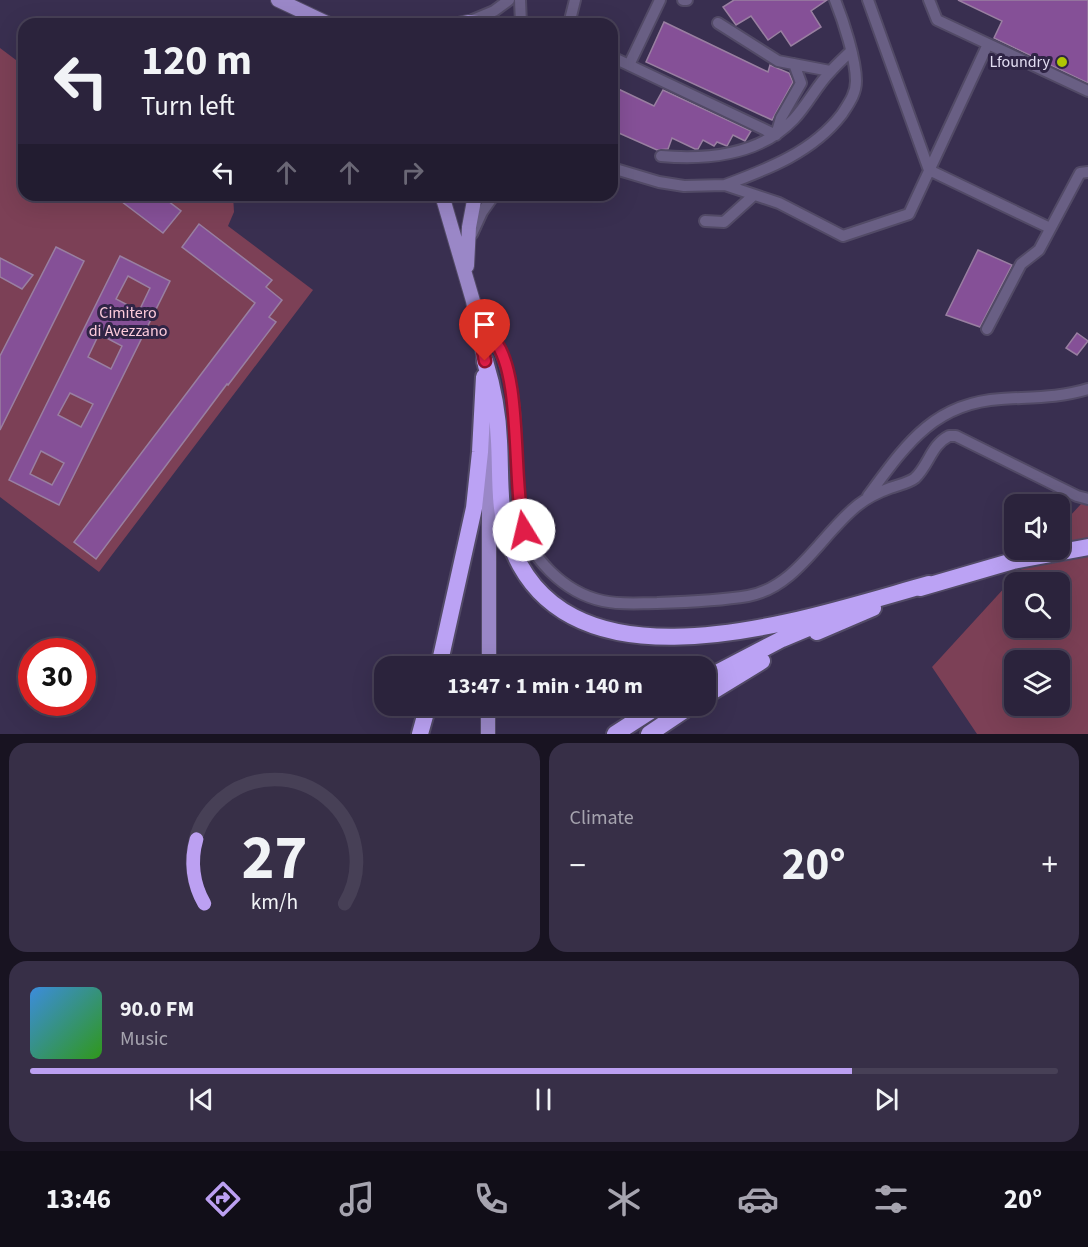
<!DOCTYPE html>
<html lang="en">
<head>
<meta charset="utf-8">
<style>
  body { margin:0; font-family:"Source Sans 3",sans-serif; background:#372f47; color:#f1f3f6; height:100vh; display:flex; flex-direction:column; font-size:22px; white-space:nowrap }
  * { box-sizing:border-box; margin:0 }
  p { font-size:20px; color:#a6a4af }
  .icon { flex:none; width:33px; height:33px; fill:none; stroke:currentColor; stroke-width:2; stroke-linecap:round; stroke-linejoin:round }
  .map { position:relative; height:734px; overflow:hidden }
  .sheet { display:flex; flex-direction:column; gap:9px; padding:9px; background:#181321; flex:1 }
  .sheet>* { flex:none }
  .guide { position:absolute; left:18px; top:18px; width:600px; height:183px; border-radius:18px; box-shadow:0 6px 24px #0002,0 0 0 2px #474056; background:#2b233c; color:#f1f3f6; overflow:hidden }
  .buttons { position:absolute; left:1004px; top:494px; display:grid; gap:12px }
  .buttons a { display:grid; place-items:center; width:66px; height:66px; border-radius:12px; background:#2b233c; box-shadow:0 6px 24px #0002,0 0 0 2px #474056; font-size:30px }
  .speed { position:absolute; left:18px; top:638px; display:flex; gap:12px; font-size:30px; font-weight:700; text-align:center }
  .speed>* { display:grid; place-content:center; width:78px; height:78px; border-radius:50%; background:#2b233c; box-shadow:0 6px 24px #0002,0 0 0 2px #474056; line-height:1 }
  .speed .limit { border:9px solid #d22; background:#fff; color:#111 }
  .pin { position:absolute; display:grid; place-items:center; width:51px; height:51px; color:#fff; margin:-62px -26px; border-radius:50% 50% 50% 0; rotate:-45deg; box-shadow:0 0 6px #0007 }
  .pin .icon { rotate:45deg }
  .me { position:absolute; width:66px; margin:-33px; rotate:351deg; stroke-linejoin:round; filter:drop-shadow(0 0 4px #0008) }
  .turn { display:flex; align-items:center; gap:21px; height:126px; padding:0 24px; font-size:27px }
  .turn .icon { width:78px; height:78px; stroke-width:2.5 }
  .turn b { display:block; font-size:42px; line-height:51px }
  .lanes { display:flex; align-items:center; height:57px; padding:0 24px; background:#0003; justify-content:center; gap:30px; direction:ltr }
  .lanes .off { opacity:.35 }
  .big { font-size:45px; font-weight:700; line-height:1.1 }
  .sheet .card { flex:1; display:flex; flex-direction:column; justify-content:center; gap:9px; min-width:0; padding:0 21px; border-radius:18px; background:#372f47 }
  .sheet .dial { align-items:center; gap:0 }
  .dial svg { height:156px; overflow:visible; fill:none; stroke:#474056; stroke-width:7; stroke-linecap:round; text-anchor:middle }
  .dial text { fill:#f1f3f6; stroke:none }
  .song { display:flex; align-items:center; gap:18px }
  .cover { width:72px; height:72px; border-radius:9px; background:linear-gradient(135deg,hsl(210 70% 55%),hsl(110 70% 35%)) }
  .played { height:6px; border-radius:3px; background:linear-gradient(90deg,#bca0f2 80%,#474056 80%) }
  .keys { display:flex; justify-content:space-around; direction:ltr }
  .heat { display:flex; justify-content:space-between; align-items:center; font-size:33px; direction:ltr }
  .sheet .tiles { flex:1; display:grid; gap:9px; grid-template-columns:1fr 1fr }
  .card:last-child { grid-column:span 2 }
  .trip { position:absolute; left:374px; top:656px; width:342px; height:60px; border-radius:18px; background:#2b233c; box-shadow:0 6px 24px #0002,0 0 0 2px #474056; font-weight:700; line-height:60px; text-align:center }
  .dock { display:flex; height:96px; justify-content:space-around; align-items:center; background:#110e18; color:#a6a4af }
  .dock .icon { width:42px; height:42px }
  .dock .active { color:#bca0f2 }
  .dock b { font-size:27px; color:#f1f3f6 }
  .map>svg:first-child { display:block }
  .green { fill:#7c4056; fill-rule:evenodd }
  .building { fill:#855097; stroke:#997fa1; stroke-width:1.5; fill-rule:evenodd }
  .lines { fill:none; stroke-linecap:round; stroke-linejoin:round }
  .minor-casing { stroke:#524a66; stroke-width:14 }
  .major-casing { stroke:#524a66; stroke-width:16 }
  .highway-casing { stroke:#524a66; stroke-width:20 }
  .minor { stroke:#695f84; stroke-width:10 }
  .major { stroke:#9a87c7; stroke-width:14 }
  .highway { stroke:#bba2f4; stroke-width:16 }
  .route-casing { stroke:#92132f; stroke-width:15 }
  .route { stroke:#e11d48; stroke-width:10 }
  .poi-dot { fill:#afc504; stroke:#2f2445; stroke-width:2 }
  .labels { text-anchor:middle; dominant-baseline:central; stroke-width:6; stroke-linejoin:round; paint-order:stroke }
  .poi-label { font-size:16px; fill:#e2ddf2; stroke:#2f2445; text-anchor:end }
  .park-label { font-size:16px; fill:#fdcbdb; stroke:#2f2445 }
</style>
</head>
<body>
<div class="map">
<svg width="1088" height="734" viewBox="0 0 1088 734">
  <rect width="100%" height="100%" fill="#392f50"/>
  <path class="green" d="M0 48 24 66V195H233L234 212 228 226 313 290 99 572 0 497Z
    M1088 503V734H977L932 667 1040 549H1059V528L1081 504ZM1014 582H1059V627H1014ZM1014 660H1059V705H1014Z"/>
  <path class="building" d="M734 0H827L811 11 821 27 791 46 781 31 768 40 751 16 736 25 723 7Z
    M958 0H1088V83L994 38 1002 21Z
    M664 22 768 72 770 65 789 73 793 82 772 120 646 62Z
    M612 86 654 106 663 90 751 131 745 141 733 135 727 146 717 142 714 146 703 140 698 149H695L672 138 668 149 657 150 612 130Z
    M113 195H160L181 211 163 233Z
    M199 224 272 280 266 287 282 300 269 317 276 322 228 385 227 384 96 559 74 542 255 303 182 247Z
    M56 247 84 261 0 430V356Z
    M978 250 1012 265 980 327 946 315Z
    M120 256 170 281 59 505 9 480ZM128 276 150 288 139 311 116 299ZM99 334 122 346 111 369 88 357ZM70 393 93 404 81 427 58 415ZM41 451 64 463 52 485 30 474Z
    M0 258 33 275 22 289 0 277Z
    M1077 333 1088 341 1077 355 1066 348Z"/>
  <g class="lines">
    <defs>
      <path id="minor" d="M520 0 521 24
        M683 0H687
        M868 0 929 170 1050 228
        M929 0 937 20 1088 91
        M470 21 494 11 509 0
        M718 23 778 61 830 71
        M569 24 575 0
        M612 57 776 135 781 118 801 83 794 64
        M629 65 660 0
        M661 156C707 160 760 155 794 119 808 104 817 85 831 71 837 64 844 58 851 51
        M612 168 659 182 684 186 725 185 779 203 843 236 909 214 988 44
        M725 185C768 169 813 152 842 114 849 103 856 94 856 81 856 59 843 20 835 0
        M705 221 724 222 754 195
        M472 234 482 212 494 195
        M987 329 1021 264 1039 250 1080 173 1088 172
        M479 330C498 339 503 355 508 374 520 421 513 471 521 518 527 557 565 593 603 601 621 605 639 603 657 603 688 602 718 601 748 596 797 587 822 533 858 505 868 497 879 492 890 488 898 485 909 483 915 478 929 465 931 445 949 436H956L1077 496 1088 499
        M868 496C905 446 933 403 1001 399 1030 397 1060 398 1088 389"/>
      <path id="major" d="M278 0 329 24
        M458 24 468 22 488 24
        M442 195 473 301 486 370
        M467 266 469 227 475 195
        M489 666V428
        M488 734V705"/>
      <path id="highway" d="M485 361C493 387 498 413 499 441 501 474 498 508 509 540 566 705 812 616 929 584
        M920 588 1013 561 1088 547
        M817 632 873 608
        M439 666 474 508 480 452 484 377
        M705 679 782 639 825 621
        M705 696 762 661
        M420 734 428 705
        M615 734 660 705
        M649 734 692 705"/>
    </defs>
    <use href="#minor" class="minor-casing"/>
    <use href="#major" class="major-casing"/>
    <use href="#highway" class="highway-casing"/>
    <use href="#minor" class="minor"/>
    <use href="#major" class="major"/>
    <use href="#highway" class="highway"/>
  </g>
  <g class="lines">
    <defs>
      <path id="route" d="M485 361 479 330C485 333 490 336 494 340 523 373 512 485 524 530"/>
    </defs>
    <use href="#route" class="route-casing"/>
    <use href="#route" class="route"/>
  </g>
  <circle class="poi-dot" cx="1062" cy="62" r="6"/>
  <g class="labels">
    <g class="poi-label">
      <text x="1050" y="62">Lfoundry</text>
    </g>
    <g class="park-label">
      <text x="128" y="313">Cimitero<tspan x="128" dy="18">di Avezzano</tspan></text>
    </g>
  </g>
</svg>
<div class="buttons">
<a><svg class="icon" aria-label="sound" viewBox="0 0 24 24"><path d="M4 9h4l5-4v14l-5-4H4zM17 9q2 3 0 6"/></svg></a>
<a><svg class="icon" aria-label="search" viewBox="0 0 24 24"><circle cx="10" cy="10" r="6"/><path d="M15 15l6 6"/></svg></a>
<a><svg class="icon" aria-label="layers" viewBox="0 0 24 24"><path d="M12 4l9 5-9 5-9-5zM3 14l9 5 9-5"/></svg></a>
</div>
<div class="speed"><div class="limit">30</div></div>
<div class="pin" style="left:485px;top:361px;background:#d93025"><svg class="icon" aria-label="arrive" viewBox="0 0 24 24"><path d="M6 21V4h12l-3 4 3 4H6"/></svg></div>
<svg class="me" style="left:524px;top:530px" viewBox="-20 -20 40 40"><circle r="19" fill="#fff"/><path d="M0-13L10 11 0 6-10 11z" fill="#e11d48"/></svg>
<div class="trip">13:47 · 1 min · 140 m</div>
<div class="guide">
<div class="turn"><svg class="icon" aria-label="left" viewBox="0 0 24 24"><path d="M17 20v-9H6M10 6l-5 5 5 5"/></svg><div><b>120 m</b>Turn left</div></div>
<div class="lanes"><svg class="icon" aria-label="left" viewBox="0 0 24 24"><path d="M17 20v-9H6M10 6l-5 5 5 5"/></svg><svg class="icon off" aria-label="ahead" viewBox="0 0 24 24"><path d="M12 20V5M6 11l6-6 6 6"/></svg><svg class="icon off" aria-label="ahead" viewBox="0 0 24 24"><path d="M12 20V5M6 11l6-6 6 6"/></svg><svg class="icon off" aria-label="right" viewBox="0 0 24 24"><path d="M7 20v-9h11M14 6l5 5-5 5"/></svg></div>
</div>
</div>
<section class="sheet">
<div class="tiles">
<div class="card dial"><svg viewBox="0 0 100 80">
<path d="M14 69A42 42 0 1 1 86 69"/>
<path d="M14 69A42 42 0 0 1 10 36" stroke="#bca0f2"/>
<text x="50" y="56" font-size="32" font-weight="700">27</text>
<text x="50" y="72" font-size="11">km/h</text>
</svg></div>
<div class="card"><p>Climate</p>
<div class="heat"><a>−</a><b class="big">20°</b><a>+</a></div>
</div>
<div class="card">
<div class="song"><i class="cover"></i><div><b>90.0 FM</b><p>Music</p></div></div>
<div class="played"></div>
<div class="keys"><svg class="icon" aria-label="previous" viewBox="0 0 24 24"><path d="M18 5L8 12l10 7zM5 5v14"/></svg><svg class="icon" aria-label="pause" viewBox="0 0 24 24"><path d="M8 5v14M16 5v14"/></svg><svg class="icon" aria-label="next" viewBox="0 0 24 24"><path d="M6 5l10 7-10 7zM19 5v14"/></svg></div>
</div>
</div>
</section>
<nav class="dock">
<b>13:46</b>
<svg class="icon active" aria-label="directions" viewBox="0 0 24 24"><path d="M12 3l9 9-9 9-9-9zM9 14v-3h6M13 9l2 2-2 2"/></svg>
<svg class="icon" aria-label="music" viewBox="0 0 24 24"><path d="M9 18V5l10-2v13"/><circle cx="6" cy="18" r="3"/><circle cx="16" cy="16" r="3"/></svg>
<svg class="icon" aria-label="phone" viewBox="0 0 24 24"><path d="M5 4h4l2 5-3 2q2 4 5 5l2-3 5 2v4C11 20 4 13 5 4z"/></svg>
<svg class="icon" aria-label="climate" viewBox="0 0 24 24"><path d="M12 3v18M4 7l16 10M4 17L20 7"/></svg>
<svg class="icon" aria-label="car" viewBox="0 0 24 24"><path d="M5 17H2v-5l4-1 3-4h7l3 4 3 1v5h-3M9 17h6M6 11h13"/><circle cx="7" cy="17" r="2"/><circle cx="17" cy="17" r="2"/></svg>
<svg class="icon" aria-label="filters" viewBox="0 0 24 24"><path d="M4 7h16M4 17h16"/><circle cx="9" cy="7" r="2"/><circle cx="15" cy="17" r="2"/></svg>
<b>20°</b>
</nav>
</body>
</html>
